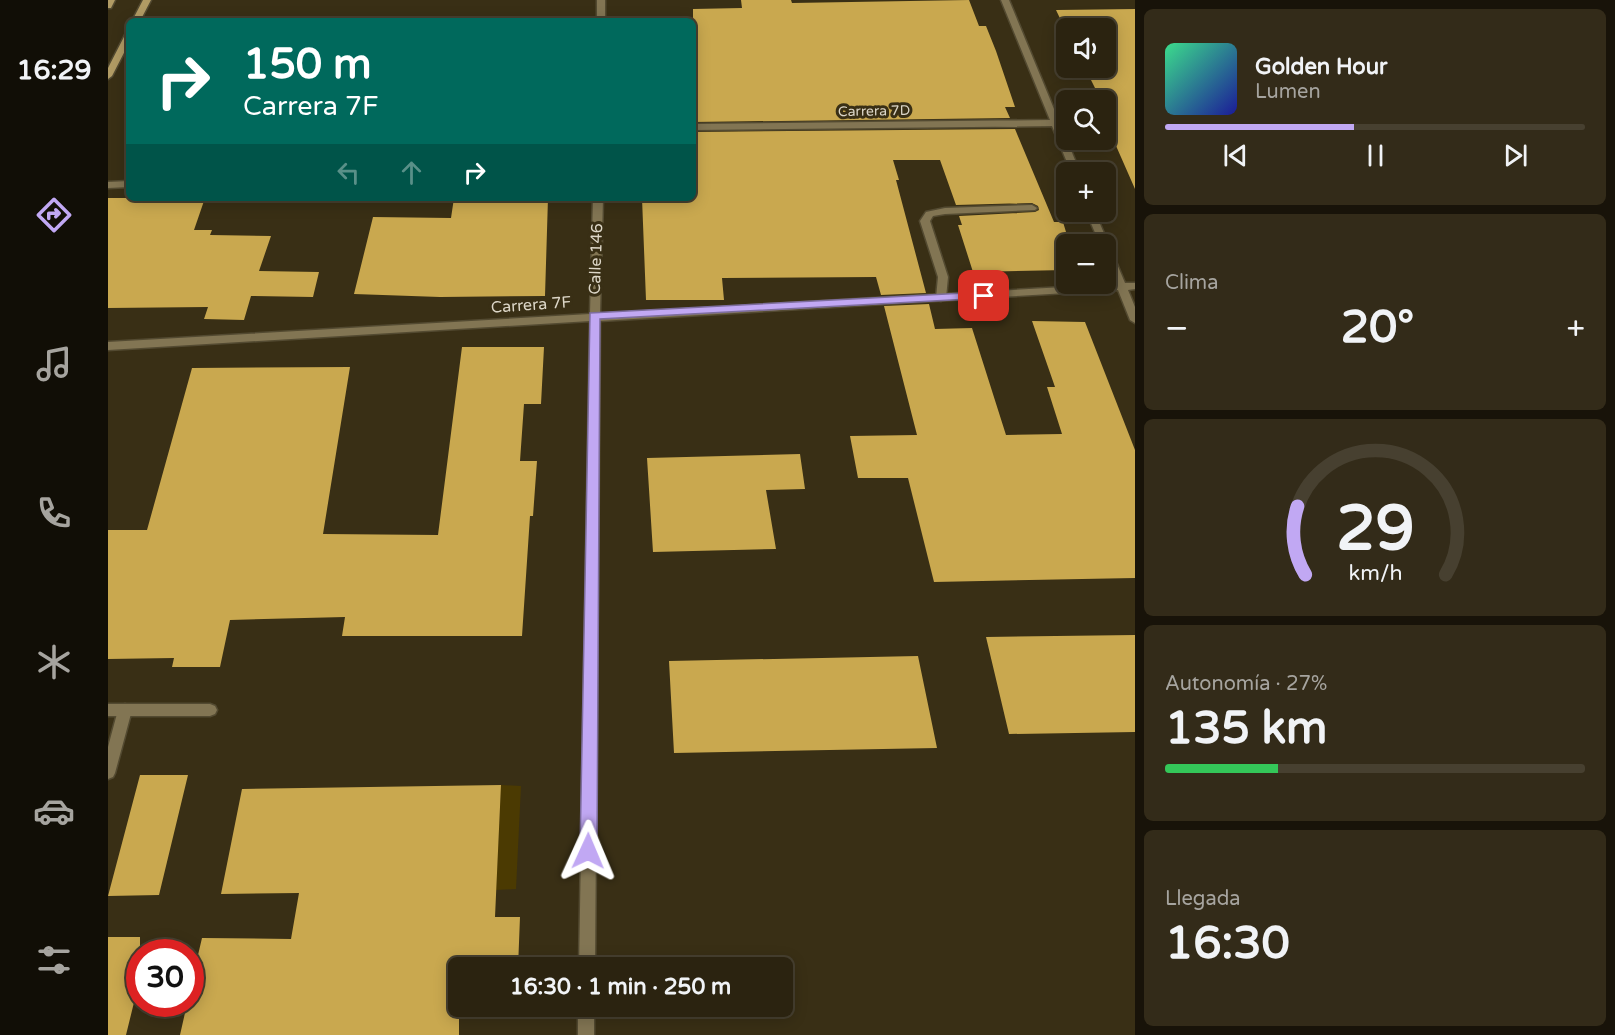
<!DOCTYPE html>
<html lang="es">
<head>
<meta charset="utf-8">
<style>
  body { margin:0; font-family:"Varela Round",sans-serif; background:#332b19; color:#f1f3f6; height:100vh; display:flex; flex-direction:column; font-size:22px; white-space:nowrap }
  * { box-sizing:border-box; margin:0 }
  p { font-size:20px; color:#a6a49f }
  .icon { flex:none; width:33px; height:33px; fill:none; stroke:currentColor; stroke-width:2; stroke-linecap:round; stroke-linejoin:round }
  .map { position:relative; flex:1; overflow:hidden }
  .details { display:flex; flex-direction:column; gap:9px; padding:9px; background:#181309; width:480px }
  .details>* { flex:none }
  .banner { position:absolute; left:18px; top:18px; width:570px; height:183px; border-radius:9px; box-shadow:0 3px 15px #0003,0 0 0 2px #474030; background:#00695c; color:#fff; overflow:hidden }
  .fabs { position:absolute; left:948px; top:18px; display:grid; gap:12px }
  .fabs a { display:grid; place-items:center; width:60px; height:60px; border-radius:9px; background:#2b2310; box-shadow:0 3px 15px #0003,0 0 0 2px #474030; font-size:30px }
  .speed { position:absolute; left:18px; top:939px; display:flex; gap:12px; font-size:30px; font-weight:700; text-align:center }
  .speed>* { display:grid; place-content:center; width:78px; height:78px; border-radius:50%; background:#2b2310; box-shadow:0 3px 15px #0003,0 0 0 2px #474030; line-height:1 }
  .speed .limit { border:9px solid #d22; background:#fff; color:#111 }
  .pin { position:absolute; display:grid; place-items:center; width:51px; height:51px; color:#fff; margin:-26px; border-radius:12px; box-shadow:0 3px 9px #0006 }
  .me { position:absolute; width:66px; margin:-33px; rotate:1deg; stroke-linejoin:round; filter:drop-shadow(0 0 4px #0008) }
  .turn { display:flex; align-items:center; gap:21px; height:126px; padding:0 18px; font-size:27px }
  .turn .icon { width:78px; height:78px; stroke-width:2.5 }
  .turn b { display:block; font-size:42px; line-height:51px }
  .lanes { display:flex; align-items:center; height:57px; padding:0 18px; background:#0003; justify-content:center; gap:30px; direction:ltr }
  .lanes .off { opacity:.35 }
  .big { font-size:45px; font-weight:800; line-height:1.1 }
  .details .tile { flex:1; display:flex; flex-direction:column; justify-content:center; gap:9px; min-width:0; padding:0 21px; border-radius:9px; background:#332b19 }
  .details .dial { align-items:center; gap:0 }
  .dial svg { height:156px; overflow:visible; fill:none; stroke:#474030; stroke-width:7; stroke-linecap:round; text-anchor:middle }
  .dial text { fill:#f1f3f6; stroke:none }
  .song { display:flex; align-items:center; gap:18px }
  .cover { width:72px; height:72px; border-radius:9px; background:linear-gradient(135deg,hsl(150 70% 55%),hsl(240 70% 35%)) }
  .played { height:6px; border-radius:3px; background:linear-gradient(90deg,#c1a8f3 45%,#474030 45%) }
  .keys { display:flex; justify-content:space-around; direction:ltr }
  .heat { display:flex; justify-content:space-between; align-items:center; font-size:33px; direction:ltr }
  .charge { height:9px; border-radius:4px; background:linear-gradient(90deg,#34c759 27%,#474030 0) }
  .trip { position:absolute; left:340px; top:957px; width:345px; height:60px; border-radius:9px; background:#2b2310; box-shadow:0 3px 15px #0003,0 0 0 2px #474030; font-weight:800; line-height:60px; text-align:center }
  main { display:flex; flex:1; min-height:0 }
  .menu { display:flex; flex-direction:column; width:108px; justify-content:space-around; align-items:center; background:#110e06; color:#a6a49f }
  .menu .icon { width:42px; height:42px }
  .menu .current { color:#c1a8f3 }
  .menu b { font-size:27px; color:#f1f3f6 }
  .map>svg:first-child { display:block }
  .green { fill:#4b3a02 }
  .building { fill:#c9a84f }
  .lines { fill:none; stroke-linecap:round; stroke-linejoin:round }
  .lane-casing { stroke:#534a31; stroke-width:3 }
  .street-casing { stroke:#534a31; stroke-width:3 }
  .secondary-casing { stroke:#534a31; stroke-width:3 }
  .lane { fill:#827553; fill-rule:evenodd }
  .street { fill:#827553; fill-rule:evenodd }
  .secondary { fill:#b19b64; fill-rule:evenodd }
  .route { fill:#c1a8f3; stroke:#7d6d9e; stroke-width:1.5 }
  .labels { text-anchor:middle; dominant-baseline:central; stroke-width:6; stroke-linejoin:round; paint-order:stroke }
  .far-street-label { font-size:14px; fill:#dcd6c7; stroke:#392f15 }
  .street-label { font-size:16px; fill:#dcd6c7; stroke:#392f15 }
</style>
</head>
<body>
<main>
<nav class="menu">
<b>16:29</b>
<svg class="icon current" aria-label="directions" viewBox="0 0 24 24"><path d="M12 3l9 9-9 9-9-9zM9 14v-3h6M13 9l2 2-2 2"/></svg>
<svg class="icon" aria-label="music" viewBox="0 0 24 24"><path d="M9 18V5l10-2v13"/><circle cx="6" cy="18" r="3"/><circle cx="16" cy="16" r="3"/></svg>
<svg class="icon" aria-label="phone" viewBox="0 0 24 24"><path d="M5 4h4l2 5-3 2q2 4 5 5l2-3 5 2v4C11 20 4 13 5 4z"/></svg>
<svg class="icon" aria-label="climate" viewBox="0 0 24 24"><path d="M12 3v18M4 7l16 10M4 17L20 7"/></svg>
<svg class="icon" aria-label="car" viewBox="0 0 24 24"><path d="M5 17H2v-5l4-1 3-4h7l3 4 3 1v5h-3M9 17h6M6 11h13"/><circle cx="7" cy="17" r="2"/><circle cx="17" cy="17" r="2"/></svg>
<svg class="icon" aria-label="filters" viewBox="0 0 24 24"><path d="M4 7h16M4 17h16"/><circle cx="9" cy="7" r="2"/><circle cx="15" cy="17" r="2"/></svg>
</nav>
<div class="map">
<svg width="1027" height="1035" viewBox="0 0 1027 1035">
  <rect width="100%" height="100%" fill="#392f15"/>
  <path class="green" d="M393 785 413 786 408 889 388 890Z"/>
  <path class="building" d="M633 0H683L684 3 861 0 871 26H878L888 51 907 107H897L902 118 585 122V9L634 8Z
    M1027 9V189L998 123V100H993L977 68H998V28H958V31L948 10Z
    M907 129 946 222H955L958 232V270L865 272 850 225H854L851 216 927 212 931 210 930 206 924 203 848 205 832 160H785L791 180H788L818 293 773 295 768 277 614 278 616 300H538L534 198H585V132Z
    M0 198H97L86 230H104L102 235 163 236 151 271 211 272 205 297 143 296 136 320 96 319 100 307 0 308Z
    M346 198H440L437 296 332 297 246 294 265 217 343 218Z
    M821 304 827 329 864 328 898 435 954 434 939 387H947L924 321 977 322 1027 450V578L826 582 800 478H750L742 436 809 435 776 306Z
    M354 347H436L433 404H416L412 461H429L425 516H422L414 636H234L237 617 122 620 112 667H64L66 658 0 659V530H39L84 368 242 367 215 534 330 535Z
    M692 454 697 489 658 490 668 549 545 552 539 458Z
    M1027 635V732L901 734 878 637Z
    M810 656 829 748 566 753 561 661Z
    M32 775H80L51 895 0 896Z
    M393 785 387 917H412L410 968H351V1035H72L79 1004H82V989L94 938 183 939 191 893 113 894 134 789Z
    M0 937H32V978L18 1035H0Z"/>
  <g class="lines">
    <defs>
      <path id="lane" d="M21 181V187L0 188V182Z
        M924 205 929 208 927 210 837 214 825 216 822 221 840 277 838 298 833 301 829 300 828 298 830 277 812 221 818 212 837 208Z
        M17 704 22 706 24 710 7 773 5 777 0 779V747L10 710 12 706Z"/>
      <path id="street" d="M489 0H497V21H489Z
        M893 0H901L972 172H963L944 126 585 130V124L942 120Z
        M485 198H495L492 314 1008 284 998 258V244H992L978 212H987L1017 283H1027V289L1020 290 1027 307V323L1022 320 1010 290 492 321 487 968H471L482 321 0 350V342L482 314Z
        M0 704H102L107 706 109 710 107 714 102 716H0Z
        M470 1006H486V1035H470Z"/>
      <path id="secondary" d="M0 0H7L3 8H0Z
        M35 0H43L32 21H24Z
        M18 33H21V43L4 76 0 79V68Z"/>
    </defs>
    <use href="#lane" class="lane-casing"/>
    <use href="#street" class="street-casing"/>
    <use href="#secondary" class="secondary-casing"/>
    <use href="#lane" class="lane"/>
    <use href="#street" class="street"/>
    <use href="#secondary" class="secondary"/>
  </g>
  <path class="route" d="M876 292 880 293V298L492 319 489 851 486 857 480 859 474 857 472 851 482 313Z"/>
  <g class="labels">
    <g class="far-street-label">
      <text transform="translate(766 111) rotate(-1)">Carrera 7D</text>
    </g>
    <g class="street-label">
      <text transform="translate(488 259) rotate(-88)">Calle 146</text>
      <text transform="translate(423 305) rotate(-4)">Carrera 7F</text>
    </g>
  </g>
</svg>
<div class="fabs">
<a><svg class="icon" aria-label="sound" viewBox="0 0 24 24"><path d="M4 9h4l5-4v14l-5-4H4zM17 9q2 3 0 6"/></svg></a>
<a><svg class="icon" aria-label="search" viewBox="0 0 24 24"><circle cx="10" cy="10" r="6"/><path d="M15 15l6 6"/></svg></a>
<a>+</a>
<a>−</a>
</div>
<div class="speed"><div class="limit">30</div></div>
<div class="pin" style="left:876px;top:296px;background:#d93025"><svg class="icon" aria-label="arrive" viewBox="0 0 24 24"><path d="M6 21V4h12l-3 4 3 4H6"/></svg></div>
<svg class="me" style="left:480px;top:851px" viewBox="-20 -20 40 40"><path d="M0-17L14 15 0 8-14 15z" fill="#c1a8f3" stroke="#fff" stroke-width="4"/></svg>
<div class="trip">16:30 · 1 min · 250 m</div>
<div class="banner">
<div class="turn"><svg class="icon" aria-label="right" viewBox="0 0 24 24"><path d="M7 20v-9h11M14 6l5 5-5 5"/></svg><div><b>150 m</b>Carrera 7F</div></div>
<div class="lanes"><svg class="icon off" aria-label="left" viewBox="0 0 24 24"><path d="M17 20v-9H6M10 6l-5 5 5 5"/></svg><svg class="icon off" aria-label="ahead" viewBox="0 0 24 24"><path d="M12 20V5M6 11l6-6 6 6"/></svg><svg class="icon" aria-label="right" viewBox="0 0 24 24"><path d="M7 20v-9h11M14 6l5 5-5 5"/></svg></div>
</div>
</div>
<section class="details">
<div class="tile">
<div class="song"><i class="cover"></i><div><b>Golden Hour</b><p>Lumen</p></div></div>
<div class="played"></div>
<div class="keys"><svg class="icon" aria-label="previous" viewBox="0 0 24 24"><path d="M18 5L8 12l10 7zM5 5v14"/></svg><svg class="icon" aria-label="pause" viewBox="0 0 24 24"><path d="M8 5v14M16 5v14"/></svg><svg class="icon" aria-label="next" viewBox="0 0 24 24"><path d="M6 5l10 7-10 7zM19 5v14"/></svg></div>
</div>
<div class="tile"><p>Clima</p>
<div class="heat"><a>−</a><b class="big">20°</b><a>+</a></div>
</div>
<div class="tile dial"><svg viewBox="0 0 100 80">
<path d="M14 69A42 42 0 1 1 86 69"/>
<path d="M14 69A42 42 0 0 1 10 34" stroke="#c1a8f3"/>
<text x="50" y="56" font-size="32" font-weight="700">29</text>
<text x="50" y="72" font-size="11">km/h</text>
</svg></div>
<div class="tile"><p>Autonomía · 27%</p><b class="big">135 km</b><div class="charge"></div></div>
<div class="tile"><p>Llegada</p><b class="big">16:30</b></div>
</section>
</main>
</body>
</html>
